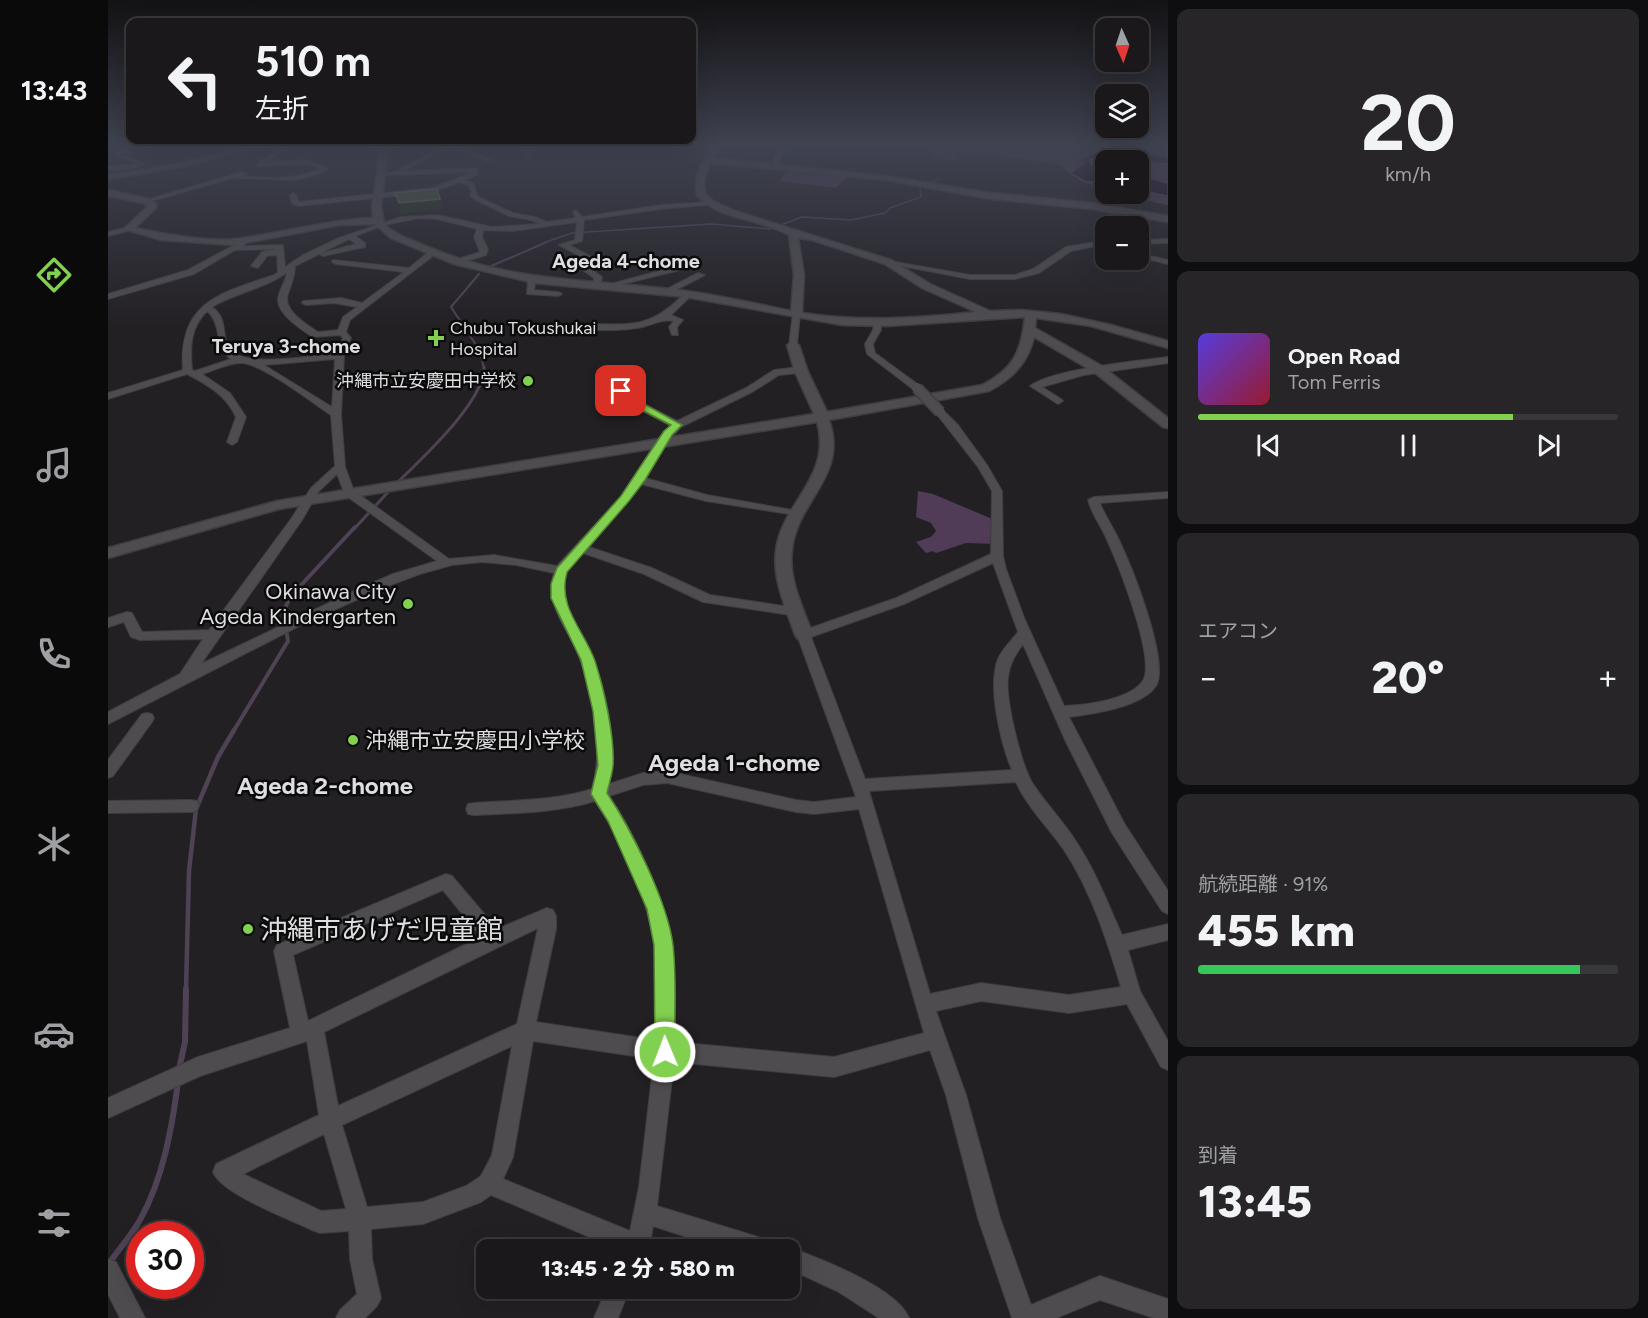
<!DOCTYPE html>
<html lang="ja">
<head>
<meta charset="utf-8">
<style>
  body { margin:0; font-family:Figtree,"Noto Sans JP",sans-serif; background:#272528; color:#f1f3f6; height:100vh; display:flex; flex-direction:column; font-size:22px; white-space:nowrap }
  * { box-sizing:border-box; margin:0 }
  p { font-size:20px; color:#9fa0a3 }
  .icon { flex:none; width:33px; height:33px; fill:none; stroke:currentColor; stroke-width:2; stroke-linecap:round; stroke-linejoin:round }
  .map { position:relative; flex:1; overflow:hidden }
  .drawer { display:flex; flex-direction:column; gap:9px; padding:9px; background:#0e0d0f; width:480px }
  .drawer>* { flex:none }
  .banner { position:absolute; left:18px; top:18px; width:570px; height:126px; border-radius:12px; box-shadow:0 6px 24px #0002,0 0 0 2px #38373a; background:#1a181b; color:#f1f3f6; overflow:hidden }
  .needle { width:39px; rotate:177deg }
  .controls { position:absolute; left:987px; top:18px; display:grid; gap:12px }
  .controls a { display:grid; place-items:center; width:54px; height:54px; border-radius:12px; background:#1a181b; box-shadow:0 6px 24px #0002,0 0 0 2px #38373a; font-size:30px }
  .speed { position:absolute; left:18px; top:1221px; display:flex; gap:12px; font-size:30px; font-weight:700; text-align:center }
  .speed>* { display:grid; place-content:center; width:78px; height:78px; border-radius:50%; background:#1a181b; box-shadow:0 6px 24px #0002,0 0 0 2px #38373a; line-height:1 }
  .speed .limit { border:9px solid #d22; background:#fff; color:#111 }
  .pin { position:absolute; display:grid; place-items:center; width:51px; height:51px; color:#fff; margin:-26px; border-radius:12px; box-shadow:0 3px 9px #0006 }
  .me { position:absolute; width:66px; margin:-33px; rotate:359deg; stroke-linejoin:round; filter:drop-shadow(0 0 4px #0008) }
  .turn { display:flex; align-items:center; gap:21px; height:126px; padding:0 30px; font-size:27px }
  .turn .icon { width:78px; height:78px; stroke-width:2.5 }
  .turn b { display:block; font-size:42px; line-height:51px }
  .big { font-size:45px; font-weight:800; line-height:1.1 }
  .drawer .widget { flex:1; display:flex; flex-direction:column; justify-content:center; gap:9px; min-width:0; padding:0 21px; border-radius:12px; background:#272528 }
  .drawer .dial { align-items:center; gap:0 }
  .dial b { font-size:78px; line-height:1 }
  .song { display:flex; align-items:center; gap:18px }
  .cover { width:72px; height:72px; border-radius:9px; background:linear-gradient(135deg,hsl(250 70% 55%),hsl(350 70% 35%)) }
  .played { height:6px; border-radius:3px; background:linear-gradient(90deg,#82d04f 75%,#38373a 75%) }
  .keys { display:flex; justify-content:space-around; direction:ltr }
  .heat { display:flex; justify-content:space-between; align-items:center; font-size:33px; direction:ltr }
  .charge { height:9px; border-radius:4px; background:linear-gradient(90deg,#34c759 91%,#38373a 0) }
  .trip { position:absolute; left:368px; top:1239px; width:324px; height:60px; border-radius:12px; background:#1a181b; box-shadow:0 6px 24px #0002,0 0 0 2px #38373a; font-weight:800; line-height:60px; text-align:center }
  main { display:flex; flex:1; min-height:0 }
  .dock { display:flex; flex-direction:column; width:108px; justify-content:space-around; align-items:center; background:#0a0a0b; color:#9fa0a3 }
  .dock .icon { width:42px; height:42px }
  .dock .active { color:#82d04f }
  .dock b { font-size:27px; color:#f1f3f6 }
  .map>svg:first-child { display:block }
  .green { fill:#503c56 }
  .water { fill:#13001a; stroke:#504255; stroke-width:1.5 }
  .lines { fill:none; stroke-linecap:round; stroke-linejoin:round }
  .stream-far5 { stroke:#504255; stroke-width:1.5 }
  .stream-far4 { stroke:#504255; stroke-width:2 }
  .stream-far3 { stroke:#504255; stroke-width:3 }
  .stream-far2 { stroke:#504255; stroke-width:4 }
  .stream-far1 { stroke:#504255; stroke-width:4.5 }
  .stream { stroke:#504255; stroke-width:6 }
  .street-casing { stroke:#3e3d3f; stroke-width:2 }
  .secondary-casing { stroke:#3e3d3f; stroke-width:3 }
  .street { fill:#4e4c4f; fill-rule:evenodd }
  .secondary { fill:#4e4c4f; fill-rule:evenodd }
  .street-bridge-casing { stroke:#3e3d3f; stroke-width:13; stroke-linecap:butt }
  .street-bridge { stroke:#4e4c4f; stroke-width:10 }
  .shaded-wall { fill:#25321c }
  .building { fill:#455939; stroke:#5d6e53; stroke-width:1.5 }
  .route { fill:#82d04f; stroke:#548733; stroke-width:1.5 }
  .poi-dot { fill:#82d04f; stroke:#0c0b0c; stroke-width:2 }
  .labels { text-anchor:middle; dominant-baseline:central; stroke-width:5; stroke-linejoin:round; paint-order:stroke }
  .far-poi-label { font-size:18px; fill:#dedddf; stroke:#0c0b0c; text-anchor:start }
  .far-neighbourhood-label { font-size:20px; font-weight:bold; fill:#dedddf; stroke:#0c0b0c }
  .poi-label { font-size:22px; fill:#dedddf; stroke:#0c0b0c; text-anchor:end }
  .neighbourhood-label { font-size:24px; font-weight:bold; fill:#dedddf; stroke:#0c0b0c }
  .near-poi-label { font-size:27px; fill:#dedddf; stroke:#0c0b0c; text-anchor:start }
</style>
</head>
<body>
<main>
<nav class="dock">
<b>13:43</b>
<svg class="icon active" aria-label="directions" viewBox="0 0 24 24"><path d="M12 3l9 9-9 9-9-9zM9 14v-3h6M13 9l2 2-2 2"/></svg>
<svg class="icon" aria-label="music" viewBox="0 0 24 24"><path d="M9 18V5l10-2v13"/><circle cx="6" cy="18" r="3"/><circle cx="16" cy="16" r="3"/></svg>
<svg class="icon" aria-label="phone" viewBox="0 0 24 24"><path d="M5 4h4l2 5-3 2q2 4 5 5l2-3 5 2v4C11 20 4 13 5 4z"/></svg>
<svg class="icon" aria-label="climate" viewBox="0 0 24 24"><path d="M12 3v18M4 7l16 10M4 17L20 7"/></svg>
<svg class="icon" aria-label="car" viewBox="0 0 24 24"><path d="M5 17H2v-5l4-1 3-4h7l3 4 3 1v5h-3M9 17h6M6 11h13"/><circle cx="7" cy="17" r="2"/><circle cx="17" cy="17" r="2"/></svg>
<svg class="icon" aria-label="filters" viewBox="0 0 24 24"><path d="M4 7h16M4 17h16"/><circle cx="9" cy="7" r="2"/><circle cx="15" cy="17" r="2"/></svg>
</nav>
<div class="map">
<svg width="1060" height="1318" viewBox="0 0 1060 1318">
  <rect width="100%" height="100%" fill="#232024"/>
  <path class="green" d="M820 144H1060V205L1008 194H1030V160H998L997 190 973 181 950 164 847 150 849 160 828 159Z
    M680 169 740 176 728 188 671 181Z
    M810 491 825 494 889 521V544L858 543 828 553 825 551 818 553 808 542 823 537 828 531 823 523 808 517Z"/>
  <path class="water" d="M1001 144H1032L1025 148 1026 150 1057 156 1060 157V164L982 159 983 165 997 166V184L977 181 962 173 976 164 973 158 986 153H999L993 148 1000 147Z
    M1031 175 1060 183V196L1031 190Z"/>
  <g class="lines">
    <path class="stream-far5" d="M435 243 464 233 603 224 662 229 694 217 743 220 777 213 782 208 813 197 812 186 831 179"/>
    <path class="stream-far4" d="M381 267 439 242
      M371 274 343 307 372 351 376 369"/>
    <path class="stream-far3" d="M291 481C314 458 377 401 376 367
      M246 529 281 491"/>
    <path class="stream-far2" d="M125 732 180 641 175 613 182 597 247 527"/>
    <path class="stream-far1" d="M78 990 81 871 88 809 110 757 126 730"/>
    <path class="stream" d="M71 1069 77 1042 78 989
      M0 1265C10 1250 23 1236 32 1220 55 1179 64 1128 70 1082"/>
    <defs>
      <path id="street" d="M36 144H44L13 154 36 163V165L22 170H0V166L29 164 6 154 12 150Z
        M177 144H183L159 162 197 160 221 168 211 174 186 180 125 178 40 202 35 201 134 172 137 174 135 176C160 178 189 181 213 168L197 164 149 166 150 163Z
        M283 144H290L276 151 271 150Z
        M314 144H359L352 147 384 160 379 161 346 148 333 151 295 171 369 168 370 174 356 180 365 183 370 197 405 213 427 217 439 222 468 218 465 212 468 210 474 217 553 205 603 202 606 204 553 209 476 220 474 241 461 245 493 262 480 267 494 277 493 284 489 286 485 284 486 278 470 267 483 262 451 245 467 240 469 222 405 231 375 230 374 237 380 249 378 255 350 264 346 262 347 260 372 252 366 237 369 229 329 219 312 218 276 225 247 236 257 243V247L215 256 211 254 248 244 241 239 187 266C187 277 183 284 180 294 174 310 198 324 210 332L230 330 235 317 249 307 226 303 198 305 194 303 195 301 233 298 254 303 296 272 228 264 224 262 225 260 301 268 323 250 330 252 242 320 238 332 243 338 236 356 233 414 237 467 246 491 341 559 386 555 449 566 513 497 551 438 563 426 518 402 501 384V380H507L524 398 569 421 638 388 666 370 691 367 696 370 691 373 671 375 644 392 573 427 559 442 537 478 599 495 690 511 696 514 694 516 598 501 533 484 481 547 544 568 602 595 689 608 695 612 694 615 689 616 595 602 536 574 475 553C466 562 457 569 455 583 453 608 473 630 482 652 498 687 510 746 501 784L535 773 559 771 688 800 706 802 748 797 689 635 691 632 788 598 883 554 884 491 870 467 827 412 829 410H835L850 425 879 465 894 491 895 556 898 569 917 620 956 706C978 705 1020 700 1034 682 1050 663 1010 564 1000 542 994 527 984 515 980 500L986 497 1060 492V498L992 503C997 516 1005 527 1011 540 1024 567 1060 657 1049 684 1037 707 984 714 961 717L1016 823 1060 891V914L1054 911 1004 833 958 742 915 644C907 655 902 663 900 677 897 699 913 765 925 784 939 805 956 822 969 843 988 872 1000 904 1014 935L1060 924V940L1020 950 1032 991 1060 1041V1070L1053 1067 1019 1004 961 1013 873 1001 828 1011 858 1095 892 1218 923 1305 992 1276 1060 1299V1318H1046L992 1300 948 1318H904L870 1218 838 1095 822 1050 726 1077 566 1062 549 1206 657 1239 665 1242 668 1250H619L545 1226 541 1250H512L383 1195 373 1202 315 1224 263 1229 264 1259 273 1298 269 1306 257 1318H228L232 1310 249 1294 242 1259 241 1231 212 1233 204 1230C181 1219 114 1194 105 1172L108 1164 211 1115 199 1041 92 1076 0 1118V1098L90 1057 182 1028 166 951 169 945 338 874 344 876 389 929 439 908 445 910 448 916V929L428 1022 547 1040C547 1008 550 975 546 944 540 899 512 837 487 801 448 813 406 813 366 815L360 814 358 809 360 804 366 803C405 800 447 801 484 789 496 746 486 694 470 654 459 627 436 604 446 573L408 565 374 562 344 565 312 574 277 587 197 623 0 724V712L72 674 95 639 32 640 23 637 16 622 0 627V618L19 612 24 613 34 632 101 630 183 519 203 488 227 466 223 415C203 402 156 365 134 363 122 362 105 371 94 374L122 393 138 417 129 442 124 445 119 442 128 417C118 395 100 385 79 374L0 399V393L75 370C70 302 112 293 166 275L170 272 169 255 159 256 150 268 143 266 154 252 169 249 127 250 86 274 0 299V294L80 270 134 241 138 243 135 246 175 245 177 267 195 255 231 238 293 217 329 215 384 227 432 224 423 220 401 216 366 199 362 195 364 192 360 185 351 182 325 192 190 206 184 203 182 195 185 193 188 195 190 202 324 188 365 172 280 175V173L286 172 336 147ZM179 272C178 281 171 290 170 299 169 314 194 330 205 337L232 335 235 338 229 354C207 355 133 369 121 348 113 334 120 318 104 307 127 293 161 287 179 272ZM99 311C115 324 105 347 123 359L87 371 84 370C82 347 82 328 99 311ZM227 359 224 407 156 365ZM229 474 237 495 329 561 285 574 250 589 93 664 194 520 210 492ZM885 563 910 632C904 640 894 649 890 659 879 686 893 744 904 770L757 779 703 637 796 604ZM908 782C919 807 941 828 956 850 983 891 999 940 1013 987L961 995 873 983 822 994 761 791ZM559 783 688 812 706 814 751 809 816 1033 726 1057 567 1042C566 1010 568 976 564 945 559 903 525 830 501 796L535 785ZM335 890 373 937 200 1021 185 955ZM430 928 409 1024 230 1106 216 1032ZM425 1041 546 1059 531 1187 522 1231 395 1179 405 1157ZM404 1046 384 1155 373 1176 358 1186 315 1202 259 1207 234 1125ZM216 1134 238 1209 213 1211 135 1174Z
        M419 144H425L424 156 421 158 418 156Z
        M679 144H685L673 156 669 167H665L667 155Z
        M21 227 23 230 0 236V232Z
        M1060 239V243L1030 244V240Z
        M998 240V244L963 251 931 273 907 279H862L783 264 787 262 862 275H907L925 269 958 247Z
        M1030 253 1060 260V264L1030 257Z
        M573 265 577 267 576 269 503 287 499 285Z
        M590 273 597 275 562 293 555 291Z
        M424 277 428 279 426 290 450 292 454 294 450 296 419 294 420 279Z
        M578 292 585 294 563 315 575 320 569 327 570 335H564L561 327 566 321C553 318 541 327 528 328 514 331 499 330 484 330L480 327 484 324C529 325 545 326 578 292Z
        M685 313 692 315 689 345 685 348 681 345Z
        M766 321 773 323V330L765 344 767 353 812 386V390H806L759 354 757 344 765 330Z
        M1060 357V363L976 375 934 387 953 399 955 401 950 404 922 386C945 369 1029 361 1060 357Z
        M39 713 44 714 46 718 44 722 5 776 0 778V760L34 714Z
        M83 800 89 801 91 806 89 811 83 812 0 813V801Z
        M681 1247C712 1259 788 1287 801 1318H771L729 1291 681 1269V1250H674Z
        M0 1259 8 1262 37 1318H12L0 1294Z
        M499 1288H522L510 1318H486Z"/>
      <path id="secondary" d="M151 144H163L68 168 0 179V175L68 164Z
        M260 144H268L280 153 273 206 276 224C288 236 305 240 320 247 399 280 469 279 553 288 597 292 640 302 683 311L686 275 681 235C652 218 612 221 589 195 585 175 595 159 607 144H615L605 158 778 176 883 193 984 203 1060 216V222L984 209 883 199 778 180 602 163 596 181 597 194 605 201 627 211 783 260 822 284 882 311 914 310 953 314 1003 325 1060 341V348L983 326 928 318 927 328 994 366 1060 418V428L1055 427 986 372 926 337C920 363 905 378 881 391L721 420C741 476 689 500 684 550 680 579 695 608 705 635L702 639H690L687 635C678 608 664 579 668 550 674 502 725 477 709 422L171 509 0 558V548L169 501 706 414 687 372 679 345 685 342 691 345 700 372 719 412 874 385C906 369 913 352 917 317L779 326 734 325 578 297 426 283 346 264 283 238 267 224 231 225 126 245 54 240 16 229 40 206 35 203 0 196V190L41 199 48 204V208L27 228C54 234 102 242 128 239 174 233 218 220 265 218L264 206 272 154ZM690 238 704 240 777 264 814 288 868 312C809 318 753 322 694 313L696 275Z"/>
    </defs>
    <use href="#street" class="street-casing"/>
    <use href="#secondary" class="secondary-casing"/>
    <use href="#street" class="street"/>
    <use href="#secondary" class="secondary"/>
    <defs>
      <path id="street-bridge" d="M809 388 832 412"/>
    </defs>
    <use href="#street-bridge" class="street-bridge-casing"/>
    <use href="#street-bridge" class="street-bridge"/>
  </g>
  <path class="shaded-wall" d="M332 199 334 209 292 214 291 203Z"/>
  <path class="building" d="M329 189 332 199 291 203 287 193Z"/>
  <linearGradient id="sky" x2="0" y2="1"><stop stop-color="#131214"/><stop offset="0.44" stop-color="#3f4250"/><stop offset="1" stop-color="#3f4250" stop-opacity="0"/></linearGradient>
  <rect width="1060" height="328" fill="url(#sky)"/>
  <path class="route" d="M509 389H516L525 398 574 425 564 435 537 480 521 501 459 572C449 607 476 630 487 661 496 689 507 738 505 766 504 775 501 784 499 793 523 829 560 903 565 945 569 980 566 1017 567 1052L564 1058 557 1061 550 1058 547 1052 546 945 539 909 500 821 483 794 490 765 485 711 473 660 443 598V584L449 568 513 496 556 431 563 425 518 402 508 391Z"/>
  <g class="poi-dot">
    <path d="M325 329h6v6h6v6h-6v6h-6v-6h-6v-6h6z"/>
    <circle cx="420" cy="381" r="6"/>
    <circle cx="300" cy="604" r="6"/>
    <circle cx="245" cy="740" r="6"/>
    <circle cx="140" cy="929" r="6"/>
  </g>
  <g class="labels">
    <g class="far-poi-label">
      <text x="342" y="328">Chubu Tokushukai<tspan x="342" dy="21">Hospital</tspan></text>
      <text x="408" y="381" text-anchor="end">沖縄市立安慶田中学校</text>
    </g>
    <g class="far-neighbourhood-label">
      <text x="518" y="261">Ageda 4-chome</text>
      <text x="178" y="346">Teruya 3-chome</text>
    </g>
    <g class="poi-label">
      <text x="288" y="591">Okinawa City<tspan x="288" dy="25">Ageda Kindergarten</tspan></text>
      <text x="257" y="740" text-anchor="start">沖縄市立安慶田小学校</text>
    </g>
    <g class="neighbourhood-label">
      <text x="626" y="762">Ageda 1-chome</text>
      <text x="217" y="785">Ageda 2-chome</text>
    </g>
    <g class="near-poi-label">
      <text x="152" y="929">沖縄市あげだ児童館</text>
    </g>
  </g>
</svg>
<div class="controls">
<a><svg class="needle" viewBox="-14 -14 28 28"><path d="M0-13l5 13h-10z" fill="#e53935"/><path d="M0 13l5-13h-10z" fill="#9fa0a3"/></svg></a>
<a><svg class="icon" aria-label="layers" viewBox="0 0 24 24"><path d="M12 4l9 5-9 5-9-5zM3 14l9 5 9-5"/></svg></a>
<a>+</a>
<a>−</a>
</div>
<div class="speed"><div class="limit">30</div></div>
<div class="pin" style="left:513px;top:391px;background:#d93025"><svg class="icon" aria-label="arrive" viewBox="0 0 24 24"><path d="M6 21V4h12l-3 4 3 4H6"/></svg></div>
<svg class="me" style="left:557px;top:1052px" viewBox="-20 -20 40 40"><circle r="17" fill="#82d04f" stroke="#fff" stroke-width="3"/><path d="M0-11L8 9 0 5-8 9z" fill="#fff"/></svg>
<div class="trip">13:45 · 2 分 · 580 m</div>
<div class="banner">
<div class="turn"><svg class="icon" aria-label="left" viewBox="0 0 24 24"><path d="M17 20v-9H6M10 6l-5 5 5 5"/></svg><div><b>510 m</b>左折</div></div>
</div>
</div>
<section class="drawer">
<div class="widget dial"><b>20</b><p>km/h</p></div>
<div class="widget">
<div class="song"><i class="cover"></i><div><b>Open Road</b><p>Tom Ferris</p></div></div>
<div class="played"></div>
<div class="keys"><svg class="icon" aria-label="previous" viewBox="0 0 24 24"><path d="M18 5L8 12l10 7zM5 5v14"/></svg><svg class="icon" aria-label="pause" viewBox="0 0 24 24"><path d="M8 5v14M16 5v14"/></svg><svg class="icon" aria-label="next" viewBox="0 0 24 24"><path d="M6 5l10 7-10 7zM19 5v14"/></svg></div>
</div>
<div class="widget"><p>エアコン</p>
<div class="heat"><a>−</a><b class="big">20°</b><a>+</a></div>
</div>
<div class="widget"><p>航続距離 · 91%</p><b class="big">455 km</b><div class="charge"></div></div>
<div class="widget"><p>到着</p><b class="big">13:45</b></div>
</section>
</main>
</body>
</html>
